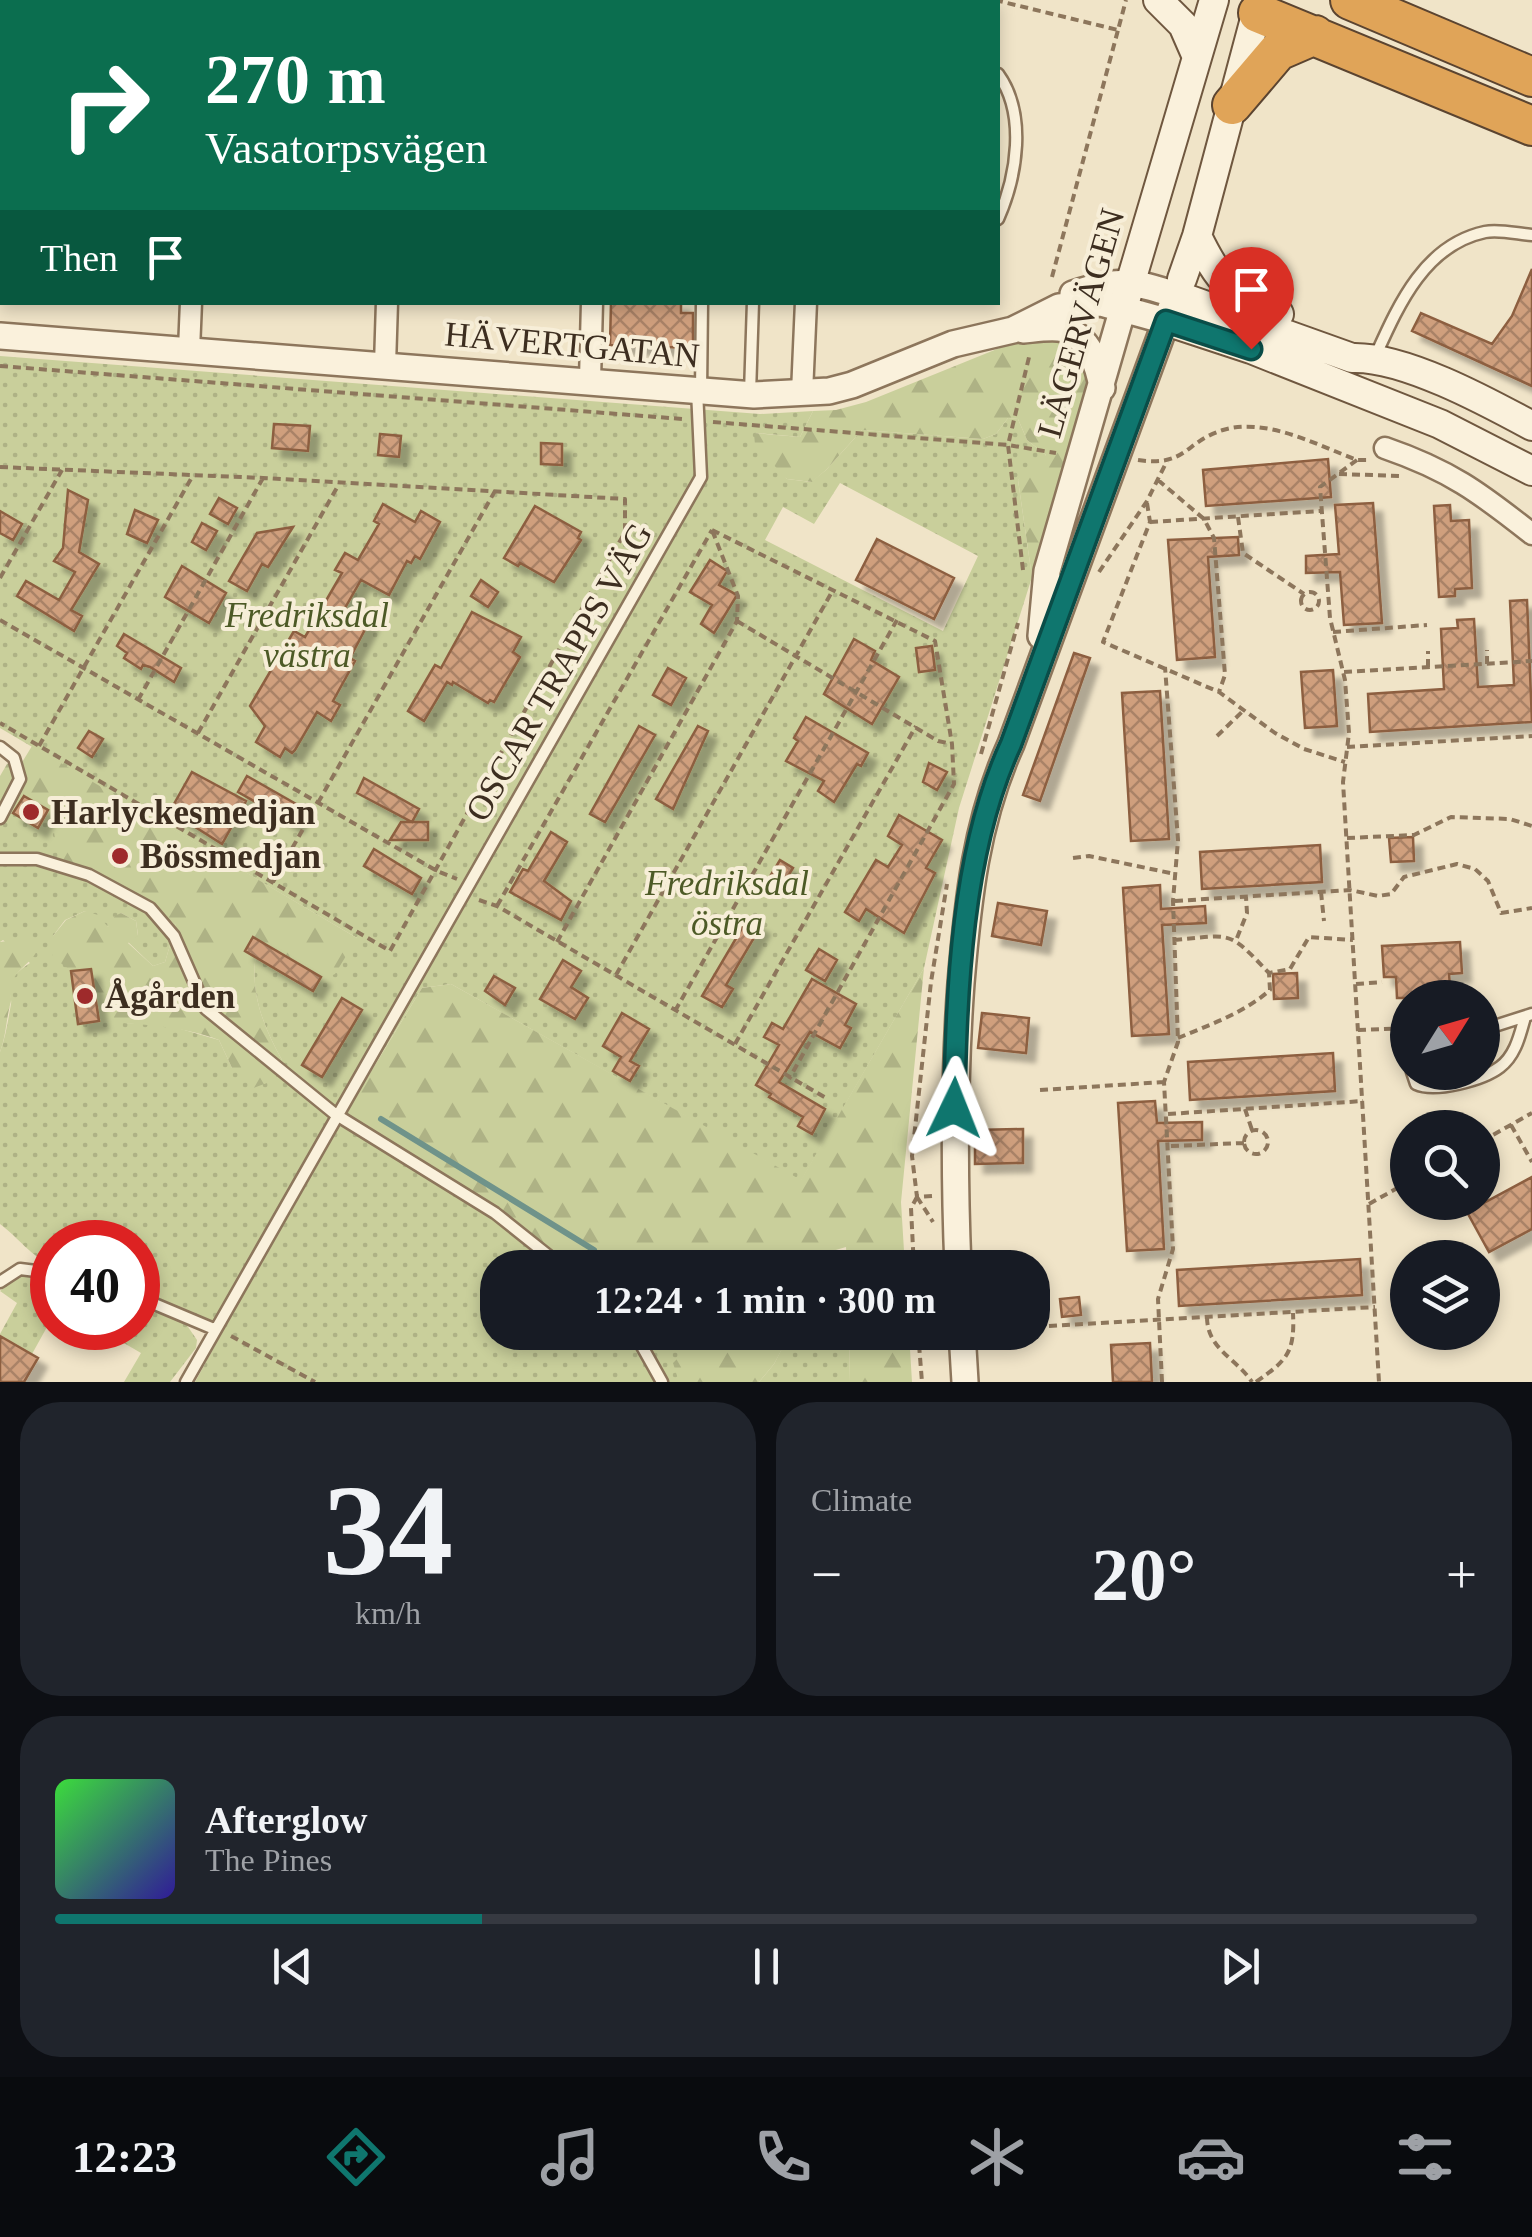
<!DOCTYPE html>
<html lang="en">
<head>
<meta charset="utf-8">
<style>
  body { margin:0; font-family:"Times New Roman",serif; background:#20242c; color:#f1f3f6; height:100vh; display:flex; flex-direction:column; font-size:38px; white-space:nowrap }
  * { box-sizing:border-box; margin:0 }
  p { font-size:32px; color:#9ea1a6 }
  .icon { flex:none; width:55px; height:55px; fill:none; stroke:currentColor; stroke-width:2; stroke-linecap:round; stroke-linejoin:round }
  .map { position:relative; height:1382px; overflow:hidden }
  .drawer { display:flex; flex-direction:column; gap:20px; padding:20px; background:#0d0f14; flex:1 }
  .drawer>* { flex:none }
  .guide { position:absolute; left:0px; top:0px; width:1000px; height:305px; box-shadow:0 5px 15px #0003; background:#0b6e4f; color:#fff; overflow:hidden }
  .needle { width:65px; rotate:53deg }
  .tools { position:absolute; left:1390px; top:980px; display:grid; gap:20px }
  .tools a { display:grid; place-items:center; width:110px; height:110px; border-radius:50%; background:#171b24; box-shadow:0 5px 15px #0003; font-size:50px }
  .speed { position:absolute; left:30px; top:1220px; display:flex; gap:20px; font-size:50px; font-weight:700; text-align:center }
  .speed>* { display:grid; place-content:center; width:130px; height:130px; border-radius:50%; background:#171b24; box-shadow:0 5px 15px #0003; line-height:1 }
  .speed .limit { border:15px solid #d22; background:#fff; color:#111 }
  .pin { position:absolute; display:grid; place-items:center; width:85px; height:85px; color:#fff; margin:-102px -42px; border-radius:50% 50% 50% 0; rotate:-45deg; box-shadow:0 0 10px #0007 }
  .pin .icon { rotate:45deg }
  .me { position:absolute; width:110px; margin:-55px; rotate:2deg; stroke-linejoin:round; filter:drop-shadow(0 0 8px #0008) }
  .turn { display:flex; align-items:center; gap:35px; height:210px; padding:0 40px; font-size:45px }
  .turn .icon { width:130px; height:130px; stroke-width:2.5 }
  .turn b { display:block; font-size:70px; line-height:85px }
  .then { display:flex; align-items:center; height:95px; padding:0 40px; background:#0003; gap:20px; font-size:38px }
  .big { font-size:75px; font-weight:700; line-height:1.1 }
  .drawer .card { flex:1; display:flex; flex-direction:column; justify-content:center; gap:15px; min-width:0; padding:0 35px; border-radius:40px; background:#20242c }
  .drawer .dial { align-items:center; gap:0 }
  .dial b { font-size:130px; line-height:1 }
  .song { display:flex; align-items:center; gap:30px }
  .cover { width:120px; height:120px; border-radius:15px; background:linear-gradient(135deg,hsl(120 70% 55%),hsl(250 70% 35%)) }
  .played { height:10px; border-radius:5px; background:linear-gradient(90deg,#0f766e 30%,#363941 30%) }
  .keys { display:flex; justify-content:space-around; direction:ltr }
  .heat { display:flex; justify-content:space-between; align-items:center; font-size:55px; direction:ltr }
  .drawer .tiles { flex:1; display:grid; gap:20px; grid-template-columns:1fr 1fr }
  .card:last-child { grid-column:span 2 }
  .trip { position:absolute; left:480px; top:1250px; width:570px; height:100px; border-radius:40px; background:#171b24; box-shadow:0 5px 15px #0003; font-weight:700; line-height:100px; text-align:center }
  .menu { display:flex; height:160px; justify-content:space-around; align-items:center; background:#090b0e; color:#9ea1a6 }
  .menu .icon { width:70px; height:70px }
  .menu .selected { color:#0f766e }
  .menu b { font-size:45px; color:#f1f3f6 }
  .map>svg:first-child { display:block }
  .green { fill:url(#green-dots); fill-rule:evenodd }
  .forest { fill:url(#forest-firs) }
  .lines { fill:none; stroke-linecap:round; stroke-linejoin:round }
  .stream { stroke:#6f938a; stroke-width:6 }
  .building { fill:url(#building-cross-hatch); stroke:#8d5f41; stroke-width:2.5; filter:url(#shadow) }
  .service-casing { stroke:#8d765c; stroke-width:15 }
  .minor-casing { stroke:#8d765c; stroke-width:25 }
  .tertiary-casing { stroke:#8d765c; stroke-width:30 }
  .secondary-casing { stroke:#6f573f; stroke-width:32 }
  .motorway-casing { stroke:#5b4430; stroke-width:42 }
  .path { stroke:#8d765c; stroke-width:4; stroke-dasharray:8 5; stroke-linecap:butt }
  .service { stroke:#faf1dc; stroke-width:10 }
  .minor { stroke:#faf1dc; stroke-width:20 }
  .tertiary { stroke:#faf1dc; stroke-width:25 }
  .secondary { stroke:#faf1dc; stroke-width:28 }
  .motorway { stroke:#e0a458; stroke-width:38 }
  .route-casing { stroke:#0a4d48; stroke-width:25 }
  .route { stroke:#0f766e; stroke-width:18 }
  .poi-dot { fill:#9e2a2b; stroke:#f7eed8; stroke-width:4 }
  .labels { text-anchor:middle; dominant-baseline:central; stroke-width:8; stroke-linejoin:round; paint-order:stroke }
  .street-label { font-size:35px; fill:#3d2e20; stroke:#f7eed8 }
  .park-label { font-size:35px; font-style:italic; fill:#4d5a26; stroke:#f7eed8 }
  .poi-label { font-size:35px; font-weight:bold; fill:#3d2e20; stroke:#f7eed8; text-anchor:start }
</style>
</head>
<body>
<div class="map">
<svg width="1532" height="1382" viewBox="0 0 1532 1382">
  <defs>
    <pattern id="green-dots" width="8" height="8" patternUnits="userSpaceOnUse" patternTransform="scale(2.5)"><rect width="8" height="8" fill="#c9cf9b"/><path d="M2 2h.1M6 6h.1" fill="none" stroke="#aeb285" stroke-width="1.8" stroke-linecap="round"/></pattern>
    <pattern id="forest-firs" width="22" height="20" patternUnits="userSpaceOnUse" patternTransform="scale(2.5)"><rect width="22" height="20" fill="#c9cf9b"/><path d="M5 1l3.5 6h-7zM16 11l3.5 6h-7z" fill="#aeb285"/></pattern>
    <pattern id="building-cross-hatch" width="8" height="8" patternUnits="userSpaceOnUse" patternTransform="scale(2.5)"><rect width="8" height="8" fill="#cf9f7d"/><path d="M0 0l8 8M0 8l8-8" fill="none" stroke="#a98266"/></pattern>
    <filter id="shadow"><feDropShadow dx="9" dy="9" stdDeviation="2.5" flood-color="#0004"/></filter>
  </defs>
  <rect width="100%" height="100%" fill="#f0e4c8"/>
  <path class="green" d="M0 356 760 414 813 411 800 437 755 433 787 479 811 482 826 470 862 430 983 439 996 434 1008 418 1018 419 1027 440 1046 455 1018 480 1032 577 959 808 924 968 801 1181 451 984 422 988 347 1110 351 1117 503 1213 570 1267 498 1268V1332L688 1333 693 1338V1354L679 1382H195L224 1329 138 1290V1242H52V1265C30 1256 19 1238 0 1224V1052C6 1036 8 1020 11 1004 12 999 9 993 9 988 11 976 21 969 30 963L3 940 0 942V795L24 796 48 810 56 835 71 865 105 876 176 925 165 962 153 966 128 942 138 935 136 921 121 913 108 927 85 911 65 920 53 936 91 969 125 1023 167 1025 219 1040 232 1068 282 1060C263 1026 250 993 256 954L357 938 0 728ZM840 483 978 556 943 631 765 540 783 507 814 524Z
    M31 1274 52 1277V1318L32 1354 38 1358 24 1382H0V1334L17 1303 0 1291 19 1275Z
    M138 1302 186 1324 197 1340 196 1348 170 1382H124L141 1353 98 1328H138Z
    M790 1333H849L850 1382H759L774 1364Z"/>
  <path class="forest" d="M1063 339C1081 355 1089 368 1088 392L1032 577 1018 480 1032 461 1046 455 1027 440 1018 419 1008 418 996 434 983 439 862 430 826 470 812 482 787 479 755 445 754 433 800 437 813 411 836 410 866 402 1019 340Z
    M32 746 357 938 335 974 318 982 256 954C250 993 263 1026 282 1060L275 1080 253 1088 232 1068 219 1040C179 1025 141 1025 99 1021L91 969 71 971 53 957V936L66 920 85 911 98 915 108 927 111 918 121 913 136 921 138 936 128 943 153 966 165 962 176 925 105 876 71 865 58 855 52 821 44 816 48 810 25 796 17 808 11 798 0 795V776L7 764H21Z
    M27 938 37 951C30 964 17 969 12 982 8 991 13 997 10 1005 6 1021 6 1036 0 1052V942Z
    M924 968 901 1202 905 1267H847L846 1247 822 1254 816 1267H620L602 1254 591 1267H570L503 1213 350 1117 347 1111 422 988 451 984 801 1180Z
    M688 1333 790 1332V1334L774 1364 759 1382H679L673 1363 680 1356 693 1353V1339Z
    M849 1333H909L912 1382H850Z"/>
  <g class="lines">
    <path class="stream" d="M381 1119 594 1250"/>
  </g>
  <path class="building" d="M1532 269V386L1412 331 1421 313 1492 344 1512 316Z
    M611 302H681V313H693V348L610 345Z
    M274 424 310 426 308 451 272 448Z
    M380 434 401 436 399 457 378 455Z
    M541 443 562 444V465L541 464Z
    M1328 459 1331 497 1206 506 1203 470Z
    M68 490 88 500 79 552 99 564 71 610 82 616 74 631 17 596 26 581 59 600 75 572 54 561 63 548Z
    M219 498 237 508 228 524 210 514Z
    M1373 503 1382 623 1344 625 1340 572 1306 573V556L1339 554 1335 505Z
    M383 504 415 522 421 511 440 522 420 559 415 556 411 563 407 561 389 595 361 580 345 608 369 622 350 658 355 661 333 701 340 705 331 721 317 712 295 750 292 753 285 748 280 757 256 742 265 726 250 706 294 631 305 637 342 573 335 570 345 553 358 560 379 524 374 521Z
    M1450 505 1451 521 1469 520 1472 588 1455 589V596L1439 597 1434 506Z
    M535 506 581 532 578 538 581 540 554 582 520 563 518 566 504 558Z
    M135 510 158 520 147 543 127 534Z
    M0 511 22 524 13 540 0 533Z
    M202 523 217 531 206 550 192 542Z
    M293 527 268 567 262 564 247 591 229 581 257 533Z
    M1238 537 1239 555 1208 557 1215 657 1177 660 1168 540Z
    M877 539 954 578 934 619 856 580Z
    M710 560 727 571 719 585 737 595 714 633 701 624 712 605 690 592Z
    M182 566 226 593 209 623 165 597Z
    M481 580 498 592 488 607 471 596Z
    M1527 600 1532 722 1370 732 1368 694 1444 689 1441 629 1458 628 1457 620 1474 619 1478 687 1514 685 1510 601Z
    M472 612 521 637 513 652 520 657 494 702 490 700 488 703 453 682 452 685 447 682 424 721 408 711 435 665 441 668Z
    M124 634 181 668 174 682 150 667 143 665 141 669 124 658 127 653 117 646Z
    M854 639 875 651 871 660 899 677 872 724 824 694Z
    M932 646 935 670 919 672 916 648Z
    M1074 653 1090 658 1040 801 1023 795Z
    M668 668 686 678 671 705 653 695Z
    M1333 670 1337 726 1305 728 1301 672Z
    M1160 691 1169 839 1131 841 1122 693Z
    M806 717 868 753 861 766 857 764 834 802 818 791 824 781 786 761 798 741 794 738Z
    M639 726 655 735 605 822 590 814Z
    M698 726 708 731 673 809 656 799Z
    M89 731 103 739 92 757 78 748Z
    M929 763 947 772 937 790 923 782Z
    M192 772 246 801 222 844 170 811Z
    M247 776 303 808 294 824 238 792Z
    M364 778 419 809 412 822 357 793Z
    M24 796 48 810 38 828 13 813Z
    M899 815 942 840 926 868 935 873 904 933 866 909 859 921 845 912 876 860 888 867 902 845 888 836Z
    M401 822H428V840H390Z
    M551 832 567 842 544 881 571 901 561 920 510 892 523 869 528 871Z
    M1413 837 1414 861 1391 862 1389 838Z
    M1320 845 1322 882 1202 889 1200 852Z
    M374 849 421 878 412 894 364 866Z
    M780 860 793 868 782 886 769 878Z
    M1160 885 1161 909 1205 906 1206 923 1162 925 1169 1034 1132 1036 1123 888Z
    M998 903 1047 911 1041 945 992 936Z
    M748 918 761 926 726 985 733 989 722 1007 702 996Z
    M253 937 321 977 313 991 245 951Z
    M1460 942 1462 973 1449 974 1451 998H1397L1396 977H1384L1382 946Z
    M819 949 837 960 825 981 806 970Z
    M563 960 581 971 571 987 588 998 575 1019 540 999Z
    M91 969 99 1021 78 1024 71 971Z
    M1297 973 1298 998 1274 999 1273 974Z
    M494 976 515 988 505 1005 485 991Z
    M812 979 856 1004 845 1025 851 1028 840 1048 810 1032 779 1082 825 1109 812 1134 798 1126 803 1117 769 1097 771 1094 756 1085 779 1045 764 1037 772 1023 783 1029Z
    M342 998 362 1010 322 1077 302 1065Z
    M622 1013 649 1029 630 1061 639 1066 630 1081 613 1071 621 1057 603 1046Z
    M982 1013 1029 1018 1026 1053 978 1048Z
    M1333 1053 1335 1091 1190 1100 1188 1062Z
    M1155 1101 1157 1123 1202 1122V1140L1158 1141 1164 1249 1127 1251 1118 1103Z
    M1023 1129V1163L975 1164V1130Z
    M1532 1177V1229L1489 1252 1467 1212Z
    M1360 1259 1362 1295 1179 1306 1177 1270Z
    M1079 1297 1081 1315 1062 1317 1060 1299Z
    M0 1336 38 1358 24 1382H0Z
    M1150 1343 1152 1382H1113L1111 1345Z"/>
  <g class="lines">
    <defs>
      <path id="service" d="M814 0 850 2
        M86 2V0
        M998 74C1027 114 1017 176 998 219
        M1375 357C1398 306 1424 245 1485 232 1499 229 1518 234 1532 235
        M701 391 702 302
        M750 393 753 302
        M0 747 14 758 20 779 0 818
        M0 859H37L89 875 150 908 174 936 206 1009 335 1114 495 1213 564 1268
        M1482 1030 1532 1014
        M1412 1072 1416 1084C1435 1093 1483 1080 1500 1067 1516 1055 1520 1034 1525 1017
        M0 1282 20 1269 52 1273
        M138 1297 214 1329
        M634 1332 662 1382
        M186 1382 701 477 697 390"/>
      <path id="minor" d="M200 2V0
        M395 2V0
        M600 2V0
        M814 2V0
        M189 350 191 302
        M385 365 387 302
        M590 380 592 302
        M802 393 806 302
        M1385 448C1449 470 1479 492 1532 534"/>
      <path id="tertiary" d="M1073 294C1120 279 1129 280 1176 295
        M1023 330C1035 329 1053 326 1064 329 1089 337 1099 367 1102 388
        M0 336 754 395 829 391 852 385 953 344 1013 330 1059 307 1101 303 1166 321
        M1041 636 1047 571 1123 308
        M958 1268C954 1172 954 1079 961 983 968 900 976 821 1011 744L1171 308
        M962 1332 965 1382"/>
      <path id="secondary" d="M1158 0 1183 25 1197 57
        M1197 236C1219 282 1231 295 1279 314
        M1182 279 1197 236 1260 0
        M1176 295 1352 358C1403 356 1486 401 1532 426
        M1123 308 1214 0
        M1166 321 1251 349 1440 424 1532 471"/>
      <path id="motorway" d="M1350 0 1532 77
        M1258 13 1532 126
        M1232 105 1278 51 1315 35"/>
    </defs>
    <use href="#service" class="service-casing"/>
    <use href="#minor" class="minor-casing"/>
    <use href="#tertiary" class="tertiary-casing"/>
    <use href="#secondary" class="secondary-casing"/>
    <use href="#motorway" class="motorway-casing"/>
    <path class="path" d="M995 0 1118 30 1126 0
      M1052 277 1118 30
      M0 366 683 419
      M713 422 1008 445 1056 453
      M1138 460C1187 467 1184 442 1223 430 1266 417 1317 445 1357 460H1369
      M1357 460 1320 487 1330 618 1345 680 1349 733 1343 782 1379 1382
      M0 467 263 478 625 499V532L390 951 0 723
      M1339 474 1400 476
      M1158 480 1204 519 1214 538 1225 675 1219 692
      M1147 503 1150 522 1103 642 1219 692 1275 733 1304 749 1345 762
      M1238 517 1243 553 1304 594
      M1150 522 1320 511
      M712 530 935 641 952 744 954 784 789 1079
      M1023 570 1008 445 1030 353
      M1099 572 1147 501 1167 461
      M0 578 62 470
      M1301 601a9 9 0 1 1 18 0a9 9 0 1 1-18 0Z
      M0 620 437 871 457 879
      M737 621 938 741 952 744
      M1333 632 1427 625
      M1487 664V650
      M1428 667V651
      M1344 672 1532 661
      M138 700 263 478
      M198 733 339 484
      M1217 736 1244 710
      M39 746 192 477
      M1347 747 1532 736
      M981 754 1018 623
      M1347 838 1414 835 1451 817 1510 819 1532 826
      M1073 858 1089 856 1175 874
      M273 882 495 491
      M1321 892 1324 921
      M479 900 497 906 826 1098
      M1175 901 1350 890 1378 896 1391 894 1404 877 1457 864 1475 869 1488 881 1501 913 1532 908
      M497 906 712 530
      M1237 938 1247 913 1246 897
      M1174 940C1233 935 1227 929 1269 973
      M557 942 737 621 738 596 712 530
      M616 975 833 590
      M1356 984 1382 982
      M675 1011 897 620
      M1358 1030 1408 1028
      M1178 1038C1209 1025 1244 1013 1270 990L1269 973 1290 969 1309 937 1353 940
      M735 1044 916 726
      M1040 1090 1164 1082
      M1245 1109 1252 1130
      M1168 1114 1363 1101
      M1511 1125 1532 1162
      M1244 1142a12 12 0 1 1 24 0a12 12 0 1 1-24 0Z
      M1482 1141 1532 1113
      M1171 1146 1244 1143
      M932 1196 917 1197 912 1156 931 982 947 884
      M917 1197 933 1222
      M1369 1204 1408 1182
      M914 1268 911 1208 917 1197
      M1207 1317C1207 1349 1236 1358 1252 1382
      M1049 1326 1375 1307
      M918 1332 922 1382
      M231 1336 315 1382
      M1162 1382 1158 1299 1173 1249 1164 1082 1178 1042 1173 901 1178 840 1165 667
      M1256 1382C1287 1360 1295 1353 1293 1313"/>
    <use href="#service" class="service"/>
    <use href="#minor" class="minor"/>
    <use href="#tertiary" class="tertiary"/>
    <use href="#secondary" class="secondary"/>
    <use href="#motorway" class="motorway"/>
  </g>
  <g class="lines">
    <defs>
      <path id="route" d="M954 1108C957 990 961 852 1011 744L1166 321 1251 349"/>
    </defs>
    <use href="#route" class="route-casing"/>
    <use href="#route" class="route"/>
  </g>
  <g class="poi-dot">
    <circle cx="31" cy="812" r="10"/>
    <circle cx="120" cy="856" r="10"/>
    <circle cx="85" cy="996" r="10"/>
  </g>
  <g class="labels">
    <g class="street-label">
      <text transform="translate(1081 323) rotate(-74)">LÄGERVÄGEN</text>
      <text transform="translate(572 345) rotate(5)">HÄVERTGATAN</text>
      <text transform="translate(559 672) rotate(-60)">OSCAR TRAPPS VÄG</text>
    </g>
    <g class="park-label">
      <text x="307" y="615">Fredriksdal<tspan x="307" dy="40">västra</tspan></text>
      <text x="727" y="883">Fredriksdal<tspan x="727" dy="40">östra</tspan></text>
    </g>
    <g class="poi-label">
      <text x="51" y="812">Harlyckesmedjan</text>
      <text x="140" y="856">Bössmedjan</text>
      <text x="105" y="996">Ågården</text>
    </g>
  </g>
</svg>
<div class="tools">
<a><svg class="needle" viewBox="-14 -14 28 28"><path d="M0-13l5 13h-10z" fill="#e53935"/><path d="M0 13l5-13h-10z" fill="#9ea1a6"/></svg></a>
<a><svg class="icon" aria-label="search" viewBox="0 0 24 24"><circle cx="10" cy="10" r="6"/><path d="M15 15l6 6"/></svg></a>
<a><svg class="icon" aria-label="layers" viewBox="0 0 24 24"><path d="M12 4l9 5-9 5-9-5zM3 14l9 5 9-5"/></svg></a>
</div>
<div class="speed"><div class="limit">40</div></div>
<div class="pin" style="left:1251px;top:349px;background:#d93025"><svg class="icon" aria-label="arrive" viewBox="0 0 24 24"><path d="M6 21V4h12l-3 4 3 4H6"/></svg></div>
<svg class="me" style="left:954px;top:1108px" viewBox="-20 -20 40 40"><path d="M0-17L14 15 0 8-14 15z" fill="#0f766e" stroke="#fff" stroke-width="4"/></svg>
<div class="trip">12:24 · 1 min · 300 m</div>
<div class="guide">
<div class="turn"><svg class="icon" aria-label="right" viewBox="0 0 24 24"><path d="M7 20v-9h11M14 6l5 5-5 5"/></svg><div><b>270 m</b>Vasatorpsvägen</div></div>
<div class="then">Then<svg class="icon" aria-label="arrive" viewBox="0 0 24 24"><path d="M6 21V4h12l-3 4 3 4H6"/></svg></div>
</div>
</div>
<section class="drawer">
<div class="tiles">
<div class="card dial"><b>34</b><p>km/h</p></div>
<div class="card"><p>Climate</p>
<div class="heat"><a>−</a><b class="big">20°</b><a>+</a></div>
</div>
<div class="card">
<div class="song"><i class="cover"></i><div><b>Afterglow</b><p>The Pines</p></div></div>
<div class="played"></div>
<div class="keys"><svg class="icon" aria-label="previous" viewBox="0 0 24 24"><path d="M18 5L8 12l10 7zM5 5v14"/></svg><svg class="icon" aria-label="pause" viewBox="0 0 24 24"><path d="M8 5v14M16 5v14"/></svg><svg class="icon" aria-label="next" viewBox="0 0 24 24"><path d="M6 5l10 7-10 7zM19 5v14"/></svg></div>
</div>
</div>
</section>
<nav class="menu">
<b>12:23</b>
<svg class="icon selected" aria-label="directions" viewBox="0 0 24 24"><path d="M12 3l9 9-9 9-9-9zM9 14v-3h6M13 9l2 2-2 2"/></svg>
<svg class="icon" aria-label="music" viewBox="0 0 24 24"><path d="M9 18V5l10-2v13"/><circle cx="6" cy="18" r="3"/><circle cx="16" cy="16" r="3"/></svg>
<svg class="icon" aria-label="phone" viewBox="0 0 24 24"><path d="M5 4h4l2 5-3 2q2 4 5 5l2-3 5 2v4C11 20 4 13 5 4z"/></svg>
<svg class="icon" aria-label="climate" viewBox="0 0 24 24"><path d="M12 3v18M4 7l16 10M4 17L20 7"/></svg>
<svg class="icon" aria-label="car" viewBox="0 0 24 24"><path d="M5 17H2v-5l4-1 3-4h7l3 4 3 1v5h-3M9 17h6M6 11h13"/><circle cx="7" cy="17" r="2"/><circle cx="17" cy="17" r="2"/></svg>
<svg class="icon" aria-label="filters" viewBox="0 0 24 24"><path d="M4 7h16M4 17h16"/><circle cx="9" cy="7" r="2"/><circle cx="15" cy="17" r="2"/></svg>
</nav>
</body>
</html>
